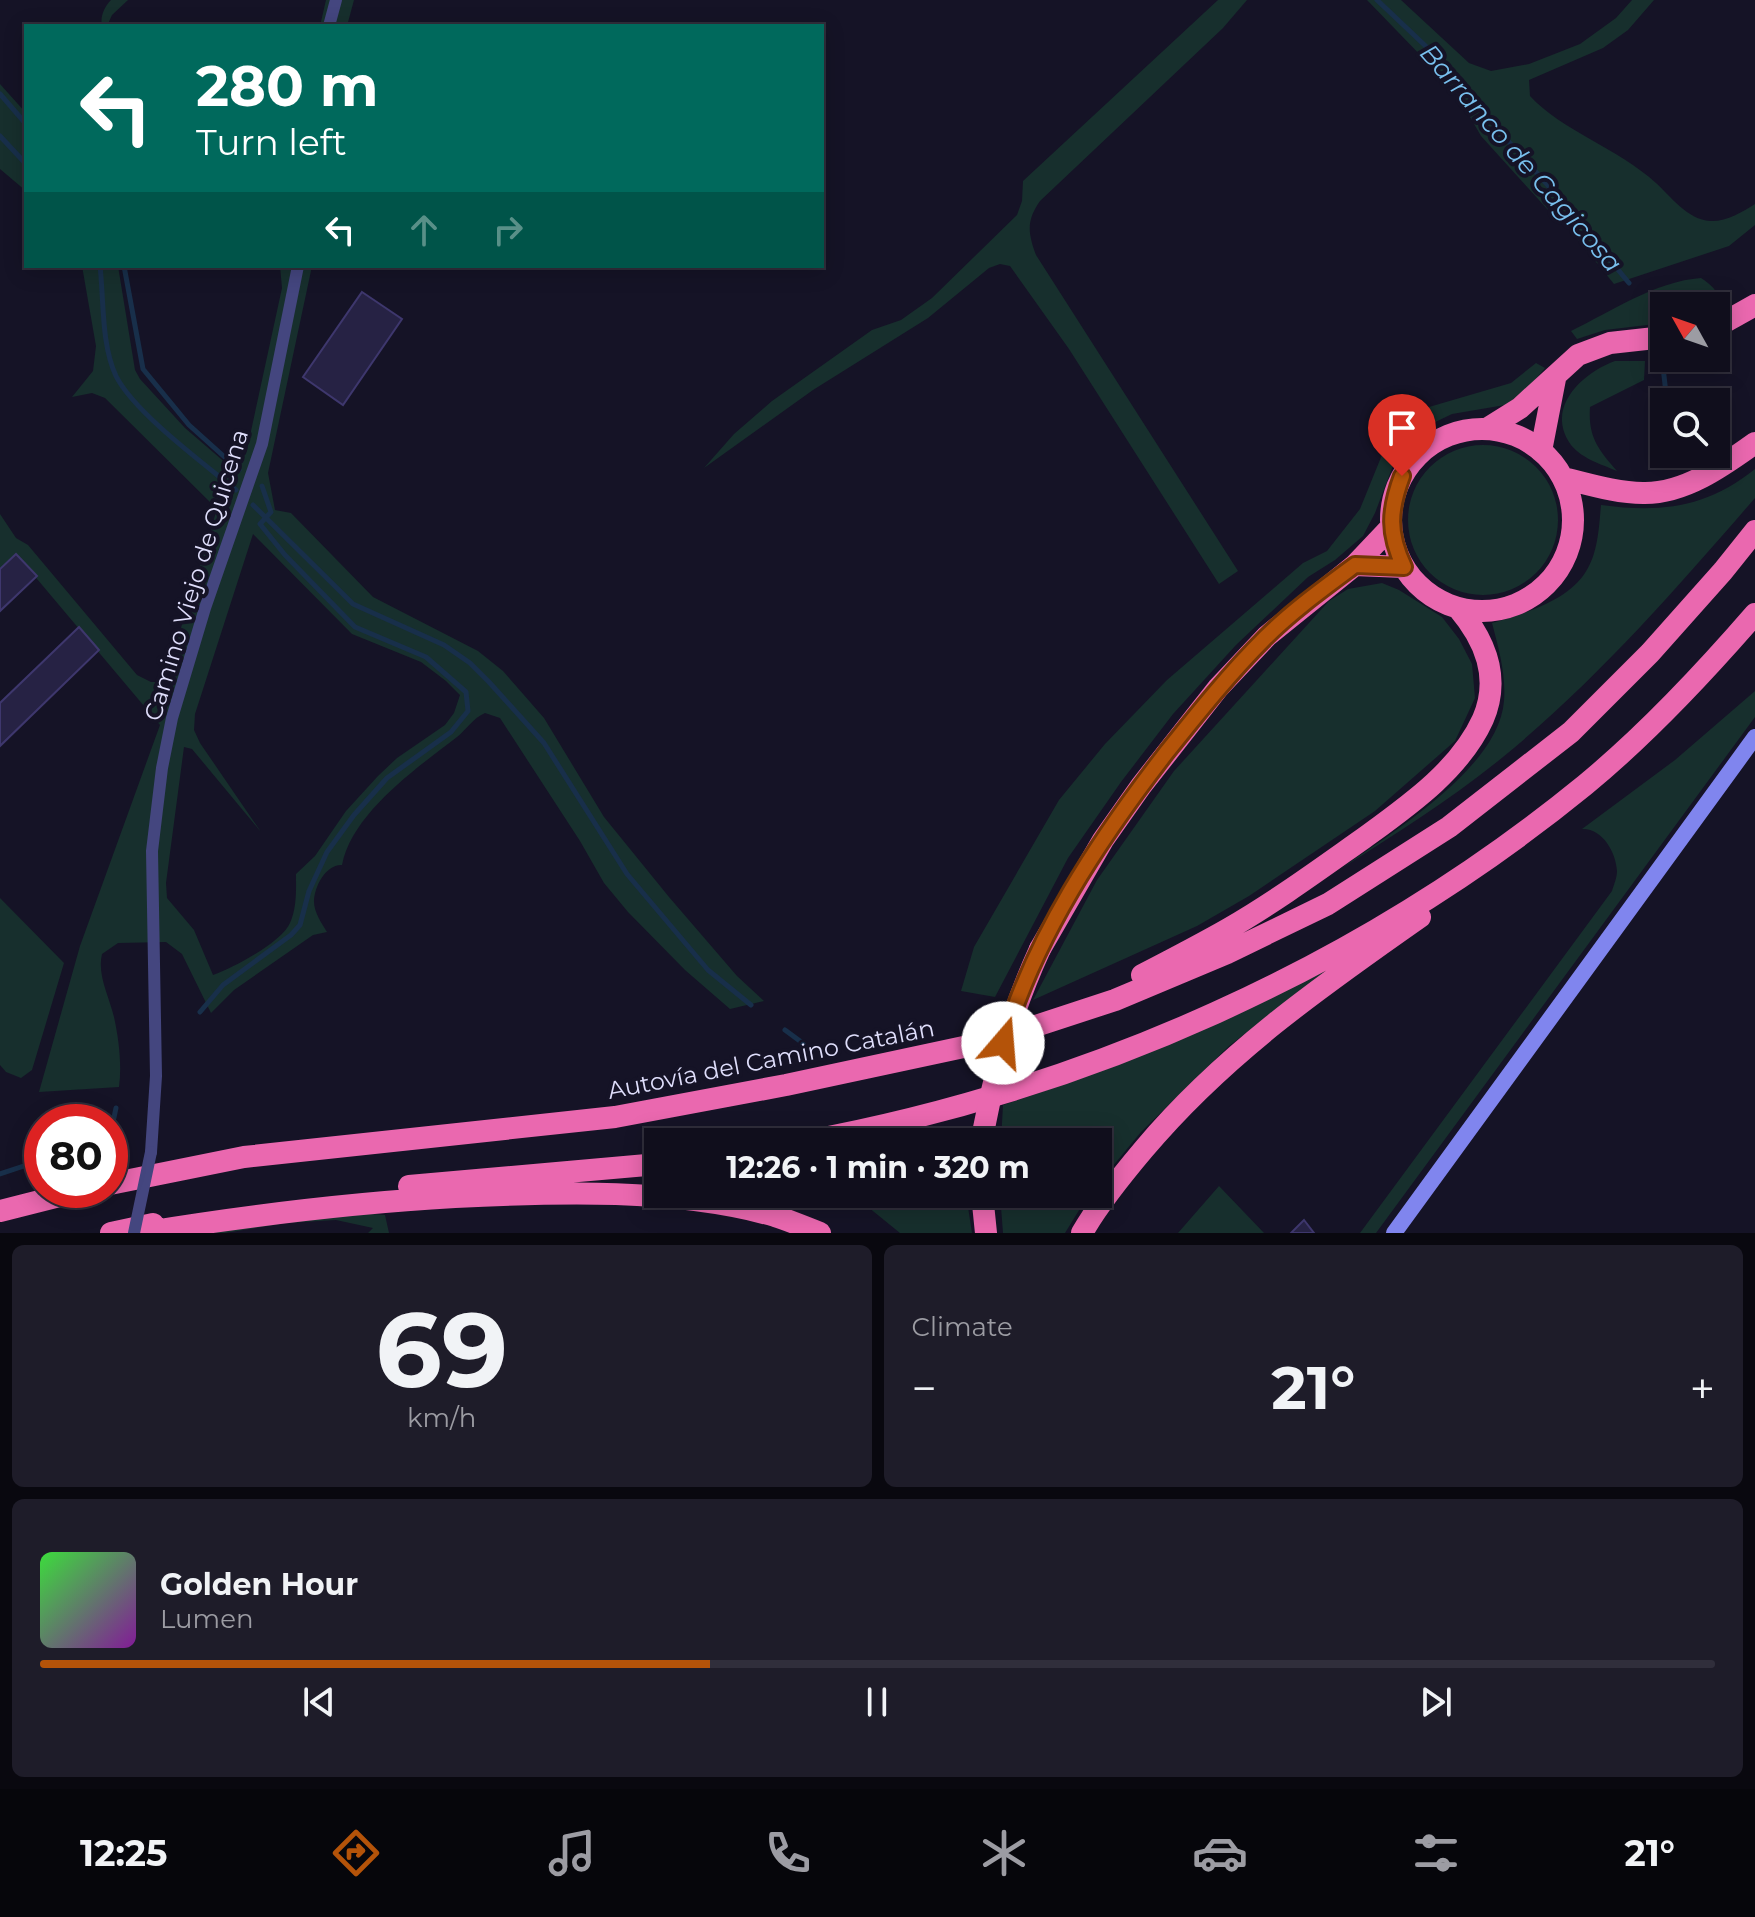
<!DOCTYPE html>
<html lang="en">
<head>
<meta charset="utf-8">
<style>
  body { margin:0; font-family:Montserrat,sans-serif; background:#1e1c29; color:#f1f3f6; height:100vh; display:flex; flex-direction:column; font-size:30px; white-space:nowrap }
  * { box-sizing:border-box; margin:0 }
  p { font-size:26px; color:#9c9ca3 }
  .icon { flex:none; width:44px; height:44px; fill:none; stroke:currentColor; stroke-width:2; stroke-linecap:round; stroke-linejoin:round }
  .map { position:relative; height:1233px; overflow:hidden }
  .drawer { display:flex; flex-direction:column; gap:12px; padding:12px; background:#09080f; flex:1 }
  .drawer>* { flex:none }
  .guide { position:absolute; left:24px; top:24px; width:800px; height:244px; border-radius:0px; box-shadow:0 4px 20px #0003,0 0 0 2px #302e3b; background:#00695c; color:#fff; overflow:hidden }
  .needle { width:52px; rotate:310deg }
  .tools { position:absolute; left:1650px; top:292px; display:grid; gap:16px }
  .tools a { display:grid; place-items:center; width:80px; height:80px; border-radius:0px; background:#100e1c; box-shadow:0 4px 20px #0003,0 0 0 2px #302e3b; font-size:40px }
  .speed { position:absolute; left:24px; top:1104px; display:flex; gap:16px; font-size:40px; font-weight:700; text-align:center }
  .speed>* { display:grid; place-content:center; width:104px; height:104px; border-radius:50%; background:#100e1c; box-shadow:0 4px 20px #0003,0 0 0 2px #302e3b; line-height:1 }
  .speed .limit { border:12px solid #d22; background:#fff; color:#111 }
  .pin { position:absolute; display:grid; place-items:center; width:68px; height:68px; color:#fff; margin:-82px -34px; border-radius:50% 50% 50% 0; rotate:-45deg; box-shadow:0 0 8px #0007 }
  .pin .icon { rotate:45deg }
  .me { position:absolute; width:88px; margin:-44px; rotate:18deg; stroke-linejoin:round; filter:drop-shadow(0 0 6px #0008) }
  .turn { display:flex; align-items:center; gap:28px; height:168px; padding:0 40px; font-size:36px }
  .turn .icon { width:104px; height:104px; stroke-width:2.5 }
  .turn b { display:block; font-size:56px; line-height:68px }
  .lanes { display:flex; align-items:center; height:76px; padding:0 40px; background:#0003; justify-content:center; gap:40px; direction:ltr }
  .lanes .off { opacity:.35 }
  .big { font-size:60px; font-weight:700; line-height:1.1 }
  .drawer .tile { flex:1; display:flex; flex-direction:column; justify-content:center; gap:12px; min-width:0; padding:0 28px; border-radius:12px; background:#1e1c29 }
  .drawer .dial { align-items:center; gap:0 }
  .dial b { font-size:104px; line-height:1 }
  .song { display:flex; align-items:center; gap:24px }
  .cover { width:96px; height:96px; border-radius:12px; background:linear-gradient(135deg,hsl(120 70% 55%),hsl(290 70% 35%)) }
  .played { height:8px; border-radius:4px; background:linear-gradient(90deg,#b45309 40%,#302e3b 40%) }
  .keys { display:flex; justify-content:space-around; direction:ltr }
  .heat { display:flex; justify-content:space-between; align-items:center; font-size:44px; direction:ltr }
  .drawer .tiles { flex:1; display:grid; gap:12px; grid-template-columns:1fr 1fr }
  .tile:last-child { grid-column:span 2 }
  .trip { position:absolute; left:644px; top:1128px; width:468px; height:80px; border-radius:0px; background:#100e1c; box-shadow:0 4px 20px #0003,0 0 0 2px #302e3b; font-weight:700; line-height:80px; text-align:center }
  .menu { display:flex; height:128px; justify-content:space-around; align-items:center; background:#06060b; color:#9c9ca3 }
  .menu .icon { width:56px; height:56px }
  .menu .active { color:#b45309 }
  .menu b { font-size:36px; color:#f1f3f6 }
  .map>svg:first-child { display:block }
  .green { fill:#172f2d; fill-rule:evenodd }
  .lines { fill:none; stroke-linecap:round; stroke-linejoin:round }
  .stream { stroke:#182f4a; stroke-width:5 }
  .building { fill:#262244; stroke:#3e376d; stroke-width:2 }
  .street { stroke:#44467f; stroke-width:12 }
  .secondary { stroke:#8085ee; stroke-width:16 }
  .highway { stroke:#ea68af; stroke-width:22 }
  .street-bridge { stroke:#44467f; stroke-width:12 }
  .highway-bridge { stroke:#ea68af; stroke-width:22 }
  .route-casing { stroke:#753606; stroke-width:20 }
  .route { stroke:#b45309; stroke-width:14 }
  .labels { text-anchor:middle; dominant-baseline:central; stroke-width:8; stroke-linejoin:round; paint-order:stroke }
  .street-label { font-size:24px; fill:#deddfa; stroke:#151326 }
  .water-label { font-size:26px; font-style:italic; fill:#78bfed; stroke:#151326 }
</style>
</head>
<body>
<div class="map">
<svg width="1755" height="1233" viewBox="0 0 1755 1233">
  <rect width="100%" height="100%" fill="#151326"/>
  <path class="green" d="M111 0H128L112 15 107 26H102C100 17 104 7 111 0Z
    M326 0H354L347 26H320Z
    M1218 0H1247L1223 28 1040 201C1026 221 1028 233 1036 255L1238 571 1219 584 1069 349 1010 266 1000 264 989 268 928 318 813 390 704 468 734 434 772 401 872 330 901 320 932 298 1017 215 1022 201 1023 181Z
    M1367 0H1401L1469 63 1491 71 1529 64 1580 44 1616 18 1632 0H1654L1628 30 1603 48 1529 80 1530 96C1561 130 1619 149 1656 183 1670 196 1688 220 1710 221 1726 222 1742 212 1755 204V225L1729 246 1614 284 1570 230 1558 221 1481 136 1455 91Z
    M0 84 26 113V191L0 169Z
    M82 266H118L135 370 140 379 185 428 228 465 238 462 246 454 282 288 280 266H312L268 473 275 510 291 513 373 597 478 651 503 671 544 718 604 817 669 897 737 976 764 1001 730 1009 685 970 628 912 604 883 580 841 500 718 485 713C473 718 467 729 457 737 418 767 352 813 342 865 326 864 314 887 314 902 314 912 322 924 327 932L313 935 234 990 211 1013 182 954 166 942 118 943 102 954C97 975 109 996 114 1017 119 1040 122 1065 119 1087L39 1092 80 946 160 725 16 554 0 569V514L16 538 28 545 137 675 151 682H160L167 674 217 509 105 398 92 393 72 397 93 371 96 346ZM253 534 352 634 421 662 446 681 460 695 454 713 445 725 397 758 378 776 346 811 315 856 296 874C296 891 297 907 290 923 282 942 233 968 213 975L194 930 167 898 166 883 184 747 192 749 261 832 200 743 194 730 195 714Z
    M1701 278C1713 286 1723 294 1716 310V306H1664V323L1605 330 1577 339 1571 331C1610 312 1656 281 1701 278Z
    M1615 361H1645L1644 380 1590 407C1588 437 1598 449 1617 471 1601 464 1579 458 1569 442 1546 406 1584 372 1615 361Z
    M1536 363 1545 368 1524 393 1505 405 1452 414 1427 426 1408 442 1394 463 1375 513 1363 536 1335 560 1308 577 1236 645 1173 714 1121 782 1068 858 995 997 961 991 974 947 1059 800 1105 744 1167 680 1303 563 1327 551 1360 509 1386 445 1404 423 1429 407 1511 383Z
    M1408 520a75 75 0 1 1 150 0a75 75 0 1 1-150 0Z
    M1755 469V498C1676 589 1597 680 1503 757 1453 798 1397 833 1342 868 1392 832 1499 768 1504 701 1506 674 1499 650 1492 623 1523 614 1567 601 1585 573 1598 554 1599 527 1601 505 1661 513 1706 508 1755 469Z
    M1382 583 1399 590 1442 617 1459 639 1472 664 1475 698 1455 741 1375 811 1249 896 1197 926 1033 1000 1097 880 1174 771 1329 601 1348 589Z
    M1755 691V717L1376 1233H1360L1612 891C1614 884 1617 878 1617 871 1616 852 1602 828 1582 829L1675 760Z
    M0 898 64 963 32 1070 21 1078 6 1072 0 1065Z
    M1335 964 1229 1046 1141 1132 1098 1184V1142H1001L1003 1105C1118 1068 1226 1017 1335 964Z
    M1219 1186 1264 1233H1178Z
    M852 1194H966L972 1233H900Z
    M1000 1194H1089L1065 1233H1003Z
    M289 1207 385 1215 389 1233H368L373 1228 336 1220 286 1223 225 1233H167Z"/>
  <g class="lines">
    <path class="stream" d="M1377 0 1453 72 1499 131 1554 192 1629 283
      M0 94 26 124
      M0 136 26 164
      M100 266C104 300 101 344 116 376 134 412 203 463 236 490
      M124 266 143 369 189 425 239 470
      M1663 367 1667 402
      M253 505 353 604 444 645 470 663 489 682 544 743 627 874 708 970 751 1005
      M200 1012 223 985 291 935 300 925 309 891 327 852 354 815 387 778 451 732 468 711 466 692 426 657 355 627 285 555 260 524 271 512 262 486
      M785 1030 808 1047
      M110 1136 116 1108
      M0 1174 42 1160"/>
  </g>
  <path class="building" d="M362 292 402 319 343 405 303 377Z
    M16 554 37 576 0 611V569Z
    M79 627 99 650 0 746V703Z
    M1304 1220 1314 1233H1291Z"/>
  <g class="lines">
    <path class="street" d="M329 26 336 0
      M151 1152 156 1076 152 851 162 768 172 718 205 608 262 444 298 266"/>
    <path class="secondary" d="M1394 1233 1755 737"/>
    <path class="highway" d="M1716 327 1755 305
      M1488 428 1520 408 1578 355 1610 343 1664 337
      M1391 520a91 91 0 1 1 182 0a91 91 0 1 1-182 0Z
      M1541 451 1555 379
      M1563 478C1588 484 1617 493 1643 493 1684 494 1723 466 1755 443
      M1355 565 1404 567
      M1040 949 1103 840 1141 786 1218 688 1267 636 1355 565 1391 527
      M1142 975C1171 960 1200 945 1228 929 1275 902 1320 869 1364 838 1408 806 1460 770 1483 719 1501 677 1485 640 1458 608
      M802 1142C1086 1090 1361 968 1585 785 1647 734 1703 674 1755 614
      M110 1184 244 1157 615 1117 786 1085 987 1042 1115 1000 1227 953 1328 904 1449 827 1571 732 1650 653 1723 571 1755 531
      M409 1186 658 1164
      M982 1194 986 1233
      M0 1211 83 1190
      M111 1233 153 1224
      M141 1233C245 1216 349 1203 455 1197 556 1192 677 1188 775 1216 790 1221 805 1227 820 1233
      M1082 1233C1099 1203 1122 1175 1144 1149 1223 1055 1320 987 1420 917"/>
    <path class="street-bridge" d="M134 1233 151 1152"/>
    <path class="highway-bridge" d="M984 1128C996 1065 1013 1008 1040 949"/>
  </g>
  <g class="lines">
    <defs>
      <path id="route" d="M1003 1043C1035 936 1098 841 1166 753 1198 713 1229 674 1265 638 1292 611 1324 588 1355 565L1404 567C1388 533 1389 511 1402 476"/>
    </defs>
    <use href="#route" class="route-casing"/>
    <use href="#route" class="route"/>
  </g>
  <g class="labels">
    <g class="street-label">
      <text transform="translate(196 575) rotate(-73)">Camino Viejo de Quicena</text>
      <text transform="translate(771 1059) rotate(-11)">Autovía del Camino Catalán</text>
    </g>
    <g class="water-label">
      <text transform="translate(1521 158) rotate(49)">Barranco de Cagicosa</text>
    </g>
  </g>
</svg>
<div class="tools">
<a><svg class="needle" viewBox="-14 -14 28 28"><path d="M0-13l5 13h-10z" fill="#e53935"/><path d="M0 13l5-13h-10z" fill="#9c9ca3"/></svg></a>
<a><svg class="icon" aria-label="search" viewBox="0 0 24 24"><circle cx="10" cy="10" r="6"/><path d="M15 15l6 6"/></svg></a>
</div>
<div class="speed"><div class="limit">80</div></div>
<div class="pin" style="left:1402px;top:476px;background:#d93025"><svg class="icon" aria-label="arrive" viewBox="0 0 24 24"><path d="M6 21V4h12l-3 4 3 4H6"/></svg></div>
<svg class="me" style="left:1003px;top:1043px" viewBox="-20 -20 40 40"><circle r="19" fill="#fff"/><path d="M0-13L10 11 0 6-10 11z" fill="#b45309"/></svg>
<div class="trip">12:26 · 1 min · 320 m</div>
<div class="guide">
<div class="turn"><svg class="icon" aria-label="left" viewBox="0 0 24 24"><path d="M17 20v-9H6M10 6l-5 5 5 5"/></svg><div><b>280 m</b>Turn left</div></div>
<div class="lanes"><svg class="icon" aria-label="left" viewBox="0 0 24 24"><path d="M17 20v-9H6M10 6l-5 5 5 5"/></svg><svg class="icon off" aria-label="ahead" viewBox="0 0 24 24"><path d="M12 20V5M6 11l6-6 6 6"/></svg><svg class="icon off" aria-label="right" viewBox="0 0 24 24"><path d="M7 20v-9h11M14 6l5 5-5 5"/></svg></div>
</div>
</div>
<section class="drawer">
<div class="tiles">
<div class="tile dial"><b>69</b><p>km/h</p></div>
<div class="tile"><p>Climate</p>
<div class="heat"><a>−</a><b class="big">21°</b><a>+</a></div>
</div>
<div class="tile">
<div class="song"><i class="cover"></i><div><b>Golden Hour</b><p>Lumen</p></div></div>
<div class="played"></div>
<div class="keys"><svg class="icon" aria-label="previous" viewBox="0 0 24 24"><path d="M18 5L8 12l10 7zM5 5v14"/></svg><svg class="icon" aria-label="pause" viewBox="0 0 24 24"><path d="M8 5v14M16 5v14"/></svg><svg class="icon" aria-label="next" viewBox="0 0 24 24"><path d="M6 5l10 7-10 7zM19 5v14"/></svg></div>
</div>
</div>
</section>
<nav class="menu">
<b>12:25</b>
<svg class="icon active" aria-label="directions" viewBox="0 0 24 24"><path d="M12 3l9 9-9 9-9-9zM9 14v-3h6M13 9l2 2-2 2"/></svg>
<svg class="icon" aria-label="music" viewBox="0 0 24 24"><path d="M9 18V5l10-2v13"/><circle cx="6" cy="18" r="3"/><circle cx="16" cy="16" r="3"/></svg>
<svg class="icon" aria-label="phone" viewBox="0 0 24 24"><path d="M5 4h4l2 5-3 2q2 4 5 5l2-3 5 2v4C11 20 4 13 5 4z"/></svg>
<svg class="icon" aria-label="climate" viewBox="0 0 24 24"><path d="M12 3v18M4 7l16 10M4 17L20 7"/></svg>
<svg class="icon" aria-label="car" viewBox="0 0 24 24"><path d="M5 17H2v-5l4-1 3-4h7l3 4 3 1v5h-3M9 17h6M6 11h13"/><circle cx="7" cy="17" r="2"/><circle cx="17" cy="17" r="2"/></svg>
<svg class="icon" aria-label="filters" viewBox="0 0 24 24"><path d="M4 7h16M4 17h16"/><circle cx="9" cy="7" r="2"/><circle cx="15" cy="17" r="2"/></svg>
<b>21°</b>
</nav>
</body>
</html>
